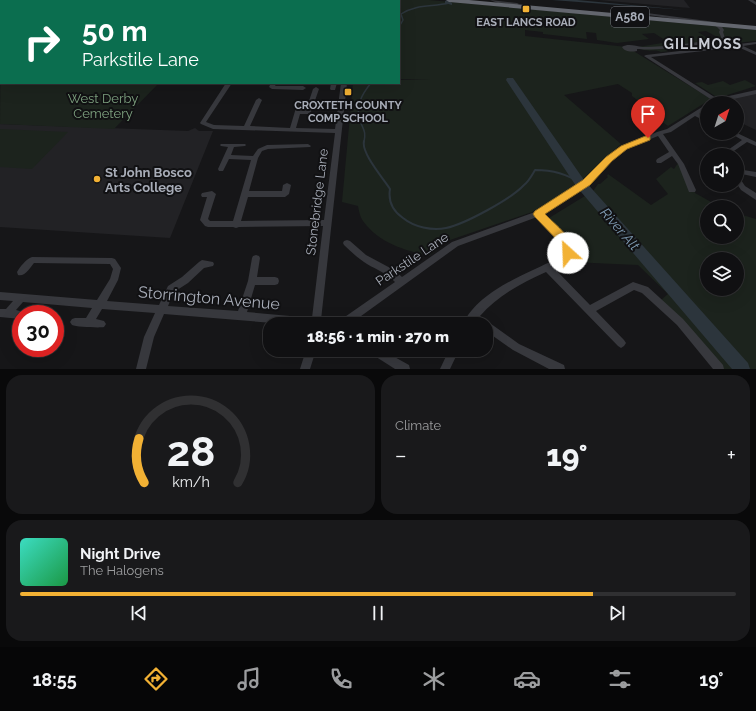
<!DOCTYPE html>
<html lang="en">
<head>
<meta charset="utf-8">
<style>
  body { margin:0; font-family:Raleway,sans-serif; background:#19191b; color:#f1f3f6; height:100vh; display:flex; flex-direction:column; font-size:15px; white-space:nowrap }
  * { box-sizing:border-box; margin:0 }
  p { font-size:13px; color:#9c9d9f }
  .icon { flex:none; width:22px; height:22px; fill:none; stroke:currentColor; stroke-width:2; stroke-linecap:round; stroke-linejoin:round }
  .map { position:relative; height:369px; overflow:hidden }
  .side { display:flex; flex-direction:column; gap:6px; padding:6px; background:#09090a; flex:1 }
  .side>* { flex:none }
  .hud { position:absolute; left:0px; top:0px; width:400px; height:84px; box-shadow:0 4px 16px #0002,0 0 0 1px #303032; background:#0b6e4f; color:#fff; overflow:hidden }
  .needle { width:26px; rotate:39deg }
  .controls { position:absolute; left:700px; top:96px; display:grid; gap:8px }
  .controls a { display:grid; place-items:center; width:44px; height:44px; border-radius:50%; background:#101012; box-shadow:0 4px 16px #0002,0 0 0 1px #303032; font-size:20px }
  .speed { position:absolute; left:12px; top:305px; display:flex; gap:8px; font-size:20px; font-weight:700; text-align:center }
  .speed>* { display:grid; place-content:center; width:52px; height:52px; border-radius:50%; background:#101012; box-shadow:0 4px 16px #0002,0 0 0 1px #303032; line-height:1 }
  .speed .limit { border:6px solid #d22; background:#fff; color:#111 }
  .pin { position:absolute; display:grid; place-items:center; width:34px; height:34px; color:#fff; margin:-41px -17px; border-radius:50% 50% 50% 0; rotate:-45deg; box-shadow:0 0 4px #0007 }
  .pin .icon { rotate:45deg }
  .me { position:absolute; width:44px; margin:-22px; rotate:335deg; stroke-linejoin:round; filter:drop-shadow(0 0 3px #0008) }
  .turn { display:flex; align-items:center; gap:14px; height:84px; padding:0 16px; font-size:18px }
  .turn .icon { width:52px; height:52px; stroke-width:2.5 }
  .turn b { display:block; font-size:28px; line-height:34px }
  .big { font-size:30px; font-weight:800; line-height:1.1 }
  .side .tile { flex:1; display:flex; flex-direction:column; justify-content:center; gap:6px; min-width:0; padding:0 14px; border-radius:16px; background:#19191b }
  .side .dial { align-items:center; gap:0 }
  .dial svg { height:104px; overflow:visible; fill:none; stroke:#303032; stroke-width:7; stroke-linecap:round; text-anchor:middle }
  .dial text { fill:#f1f3f6; stroke:none }
  .song { display:flex; align-items:center; gap:12px }
  .cover { width:48px; height:48px; border-radius:6px; background:linear-gradient(135deg,hsl(170 70% 55%),hsl(140 70% 35%)) }
  .played { height:4px; border-radius:2px; background:linear-gradient(90deg,#f2b134 80%,#303032 80%) }
  .keys { display:flex; justify-content:space-around; direction:ltr }
  .heat { display:flex; justify-content:space-between; align-items:center; font-size:22px; direction:ltr }
  .side .tiles { flex:1; display:grid; gap:6px; grid-template-columns:1fr 1fr }
  .tile:last-child { grid-column:span 2 }
  .trip { position:absolute; left:263px; top:317px; width:230px; height:40px; border-radius:16px; background:#101012; box-shadow:0 4px 16px #0002,0 0 0 1px #303032; font-weight:800; line-height:40px; text-align:center }
  .tabs { display:flex; height:64px; justify-content:space-around; align-items:center; background:#060607; color:#9c9d9f }
  .tabs .icon { width:28px; height:28px }
  .tabs .active { color:#f2b134 }
  .tabs b { font-size:18px; color:#f1f3f6 }
  .map>svg:first-child { display:block }
  .built { fill:#222225 }
  .green { fill:#1c231d; fill-rule:evenodd }
  .water { fill:#2c353c }
  .lines { fill:none; stroke-linecap:round; stroke-linejoin:round }
  .stream-far1 { stroke:#2c353c; stroke-width:1.5 }
  .stream { stroke:#2c353c; stroke-width:2 }
  .river { fill:#2c353c; fill-rule:evenodd }
  .minor { fill:#37383d; fill-rule:evenodd }
  .highway { fill:#63666e; fill-rule:evenodd }
  .route { fill:#f2b134; stroke:#9d7322 }
  .poi-dot { fill:#f2b134; stroke:#111113; stroke-width:1.5 }
  .labels { text-anchor:middle; dominant-baseline:central; stroke-width:4; stroke-linejoin:round; paint-order:stroke }
  .far-poi-label { font-size:11px; font-weight:bold; fill:#a8adb8; stroke:#111113 }
  .shield { fill:#111113; stroke:#7b7e86; stroke-width:1 }
  .shield-label { font-size:12px; font-weight:bold; fill:#a8adb8 }
  .park-label { font-size:13px; fill:#7fa381; stroke:#111113 }
  .poi-label { font-size:13px; font-weight:bold; fill:#a8adb8; stroke:#111113; text-anchor:start }
  .street-label { font-size:13px; fill:#a8adb8; stroke:#111113 }
  .far-district-label { font-size:14px; font-weight:bold; letter-spacing:1px; fill:#c9ccd4; stroke:#111113 }
  .water-label { font-size:14px; font-style:italic; fill:#7f9bb3; stroke:#111113 }
  .near-street-label { font-size:16px; fill:#a8adb8; stroke:#111113 }
</style>
</head>
<body>
<div class="map">
<svg width="756" height="369" viewBox="0 0 756 369">
  <rect width="100%" height="100%" fill="#161618"/>
  <path class="built" d="M127 0H283L126 1Z
    M599 0H684L690 8 609 1Z
    M756 92V130L737 121V103L719 102Z
    M0 124 188 131 195 128 199 131H213L170 238 0 227Z"/>
  <path class="green" d="M384 0H429L756 30V41L725 44 717 39 719 38 706 31 698 32 719 45 661 52C653 48 649 54 638 47L668 42 654 33 642 34 649 39 617 43 597 40 596 33 586 32 587 39 543 34V32L525 30V36L627 47 711 99 668 126 646 110 649 109 632 96V93L618 84 564 95 621 144 574 187 532 212 450 240 429 256C404 250 379 243 363 221 360 217 359 211 358 206L342 202 353 83H399V80H430L399 79V1Z
    M1 1V83H159L114 129 0 124Z
    M745 80 756 86 718 98 695 83 702 82 708 85 723 81 730 85Z
    M0 129 68 132 32 169 0 167Z
    M680 160 695 193 720 207H707V237H737V215L739 214 756 219V369H723L661 300 668 294 638 265 571 262 576 255 574 245 549 218 593 191 598 184H600L608 177 607 176 608 174 651 205 668 194 656 179 671 167 674 169ZM707 259H737V289H707Z"/>
  <path class="water" d="M552 0H577L685 10Z"/>
  <g class="lines">
    <path class="stream-far1" d="M399 27 403 20 401 14C416 4 432 7 449 3
      M364 142C366 131 364 131 360 121 355 106 362 94 371 83"/>
    <path class="stream" d="M364 141C361 153 383 178 390 189 388 201 393 211 403 218 414 227 432 231 446 228 465 224 511 199 524 185 529 181 532 175 535 170 552 170 566 173 580 183"/>
    <path class="river" d="M447 0 452 3V5L445 3V1Z
      M507 78H513L584 180 748 363 750 369H732L576 186 506 80Z"/>
    <path class="minor" d="M305 0H309V1H305Z
      M336 0H340V1H336Z
      M490 0 517 3 519 4 517 5 498 3Z
      M748 0H753L756 2V5Z
      M647 13 715 22 721 25 724 30 723 32 725 38C713 46 653 51 637 49V51C631 52 625 52 622 47 628 43 635 46 643 47 667 47 691 43 714 40L721 37 719 32 720 30 717 27 712 24 648 15 646 14Z
      M756 42V44L743 46 756 52V55L738 47 651 57 716 98H720L756 90V94L720 102 712 100 644 56 646 55Z
      M226 83H232L206 122 214 125 244 126 256 100 259 98 262 100 250 126 290 128 298 101 299 100H303L304 101 301 110H306L313 89 316 87 319 89 311 112 308 114H300L296 128 335 129 341 83H347L321 320 324 324H286L164 314 154 337 146 369H136L144 337 155 313 102 309 96 319 104 321 106 324 104 327C101 328 76 327 72 325L70 322 72 319 75 318H86L92 308 23 302 16 310 23 312 24 314H21V319L0 317V309H6L13 301 0 300V292L97 300 110 279 113 269 110 264 34 263C30 268 25 277 18 275L17 272C20 267 26 259 32 257L112 258 115 259 121 268 118 280 107 301 159 305 168 286 182 277 199 262 202 260 213 262 214 264 213 266 204 268 188 283 174 292 168 306 238 311 248 281 252 258 253 256 256 255 259 256 260 258 257 277H275L278 278 279 281 278 284 275 285H255L247 312 312 318 323 226 239 227 236 228 233 227H208L205 226 200 220 207 197H202L201 195 202 193 212 191 216 194 208 219 210 221H233L251 160 229 159 223 171H219L218 169 228 147 221 146 220 145 221 144H245L246 145 245 146 234 147 231 155 253 156 258 149 267 145 308 144 311 146 310 147 268 149 262 151 258 158 249 191H282L283 185 287 183 291 185 289 194 285 197H248L241 221 324 220 335 133 213 129 201 124 200 123Z
      M271 83H277L275 86H303L306 88 303 90 272 89 269 87Z
      M331 83H337L335 90H331L330 89Z
      M707 104V109L699 114 707 118V122L695 116 671 132 663 134 684 164 696 190 695 192H689L678 164 672 156 661 163H657L656 161 657 159 669 152 658 136 626 149 611 161 589 184 543 214C554 224 577 241 570 257L554 268 590 305 633 282 648 287 683 319 723 365 724 369H713L677 325 642 293 634 290 596 311 624 340 626 343 624 346 621 348 618 346 546 272C522 283 498 295 480 316L519 344 564 365 565 369H549L513 350 486 331V324H476L475 323 474 324H463C475 298 509 281 533 270 543 265 554 261 563 254 565 239 546 227 537 217L458 246 350 324H337L339 321 395 282C387 273 377 270 367 264 359 259 351 252 344 245L343 243 344 241 347 240 350 241 366 255 394 270 402 277 452 242 535 212 585 180 607 157 622 147 657 132 667 129Z
      M730 133H737L756 142V146L747 142 728 155H721L742 140Z
      M737 169 756 172V177L737 173Z
      M737 177H739L745 186 756 193V200L741 190 737 184Z
      M306 350H316L310 369H300Z
      M368 350H382L409 365 410 369H395L370 353Z
      M449 350H459L450 369H440Z"/>
    <path class="highway" d="M446 0H469L756 26V30L449 2Z"/>
  </g>
  <path class="route" d="M648 135 650 136V140L627 149 612 161 590 185 545 214C554 224 579 241 571 256L568 257 564 256 562 245 535 217 533 214 535 211 583 180 606 157 621 146Z"/>
  <g class="poi-dot">
    <rect x="522" y="5" width="8" height="8" rx="2"/>
    <rect x="344" y="88" width="8" height="8" rx="2"/>
    <circle cx="97" cy="179" r="4"/>
  </g>
  <g class="labels">
    <g class="far-poi-label">
      <text x="526" y="22">EAST LANCS ROAD</text>
      <text x="348" y="105">CROXTETH COUNTY<tspan x="348" dy="13">COMP SCHOOL</tspan></text>
    </g>
    <rect class="shield" x="611" y="7" width="38" height="20" rx="3"/>
    <g class="shield-label">
      <text x="630" y="17">A580</text>
    </g>
    <g class="park-label">
      <text x="103" y="98">West Derby<tspan x="103" dy="15">Cemetery</tspan></text>
    </g>
    <g class="poi-label">
      <text x="105" y="172">St John Bosco<tspan x="105" dy="15">Arts College</tspan></text>
    </g>
    <g class="street-label">
      <text transform="translate(317 202) rotate(-83)">Stonebridge Lane</text>
      <text transform="translate(412 259) rotate(-34)">Parkstile Lane</text>
    </g>
    <g class="far-district-label">
      <text x="703" y="44">GILLMOSS</text>
    </g>
    <g class="water-label">
      <text transform="translate(620 229) rotate(49)">River Alt</text>
    </g>
    <g class="near-street-label">
      <text transform="translate(209 298) rotate(5)">Storrington Avenue</text>
    </g>
  </g>
</svg>
<div class="controls">
<a><svg class="needle" viewBox="-14 -14 28 28"><path d="M0-13l5 13h-10z" fill="#e53935"/><path d="M0 13l5-13h-10z" fill="#9c9d9f"/></svg></a>
<a><svg class="icon" aria-label="sound" viewBox="0 0 24 24"><path d="M4 9h4l5-4v14l-5-4H4zM17 9q2 3 0 6"/></svg></a>
<a><svg class="icon" aria-label="search" viewBox="0 0 24 24"><circle cx="10" cy="10" r="6"/><path d="M15 15l6 6"/></svg></a>
<a><svg class="icon" aria-label="layers" viewBox="0 0 24 24"><path d="M12 4l9 5-9 5-9-5zM3 14l9 5 9-5"/></svg></a>
</div>
<div class="speed"><div class="limit">30</div></div>
<div class="pin" style="left:648px;top:138px;background:#d93025"><svg class="icon" aria-label="arrive" viewBox="0 0 24 24"><path d="M6 21V4h12l-3 4 3 4H6"/></svg></div>
<svg class="me" style="left:568px;top:253px" viewBox="-20 -20 40 40"><circle r="19" fill="#fff"/><path d="M0-13L10 11 0 6-10 11z" fill="#f2b134"/></svg>
<div class="trip">18:56 · 1 min · 270 m</div>
<div class="hud">
<div class="turn"><svg class="icon" aria-label="right" viewBox="0 0 24 24"><path d="M7 20v-9h11M14 6l5 5-5 5"/></svg><div><b>50 m</b>Parkstile Lane</div></div>
</div>
</div>
<section class="side">
<div class="tiles">
<div class="tile dial"><svg viewBox="0 0 100 80">
<path d="M14 69A42 42 0 1 1 86 69"/>
<path d="M14 69A42 42 0 0 1 10 35" stroke="#f2b134"/>
<text x="50" y="56" font-size="32" font-weight="700">28</text>
<text x="50" y="72" font-size="11">km/h</text>
</svg></div>
<div class="tile"><p>Climate</p>
<div class="heat"><a>−</a><b class="big">19°</b><a>+</a></div>
</div>
<div class="tile">
<div class="song"><i class="cover"></i><div><b>Night Drive</b><p>The Halogens</p></div></div>
<div class="played"></div>
<div class="keys"><svg class="icon" aria-label="previous" viewBox="0 0 24 24"><path d="M18 5L8 12l10 7zM5 5v14"/></svg><svg class="icon" aria-label="pause" viewBox="0 0 24 24"><path d="M8 5v14M16 5v14"/></svg><svg class="icon" aria-label="next" viewBox="0 0 24 24"><path d="M6 5l10 7-10 7zM19 5v14"/></svg></div>
</div>
</div>
</section>
<nav class="tabs">
<b>18:55</b>
<svg class="icon active" aria-label="directions" viewBox="0 0 24 24"><path d="M12 3l9 9-9 9-9-9zM9 14v-3h6M13 9l2 2-2 2"/></svg>
<svg class="icon" aria-label="music" viewBox="0 0 24 24"><path d="M9 18V5l10-2v13"/><circle cx="6" cy="18" r="3"/><circle cx="16" cy="16" r="3"/></svg>
<svg class="icon" aria-label="phone" viewBox="0 0 24 24"><path d="M5 4h4l2 5-3 2q2 4 5 5l2-3 5 2v4C11 20 4 13 5 4z"/></svg>
<svg class="icon" aria-label="climate" viewBox="0 0 24 24"><path d="M12 3v18M4 7l16 10M4 17L20 7"/></svg>
<svg class="icon" aria-label="car" viewBox="0 0 24 24"><path d="M5 17H2v-5l4-1 3-4h7l3 4 3 1v5h-3M9 17h6M6 11h13"/><circle cx="7" cy="17" r="2"/><circle cx="17" cy="17" r="2"/></svg>
<svg class="icon" aria-label="filters" viewBox="0 0 24 24"><path d="M4 7h16M4 17h16"/><circle cx="9" cy="7" r="2"/><circle cx="15" cy="17" r="2"/></svg>
<b>19°</b>
</nav>
</body>
</html>
